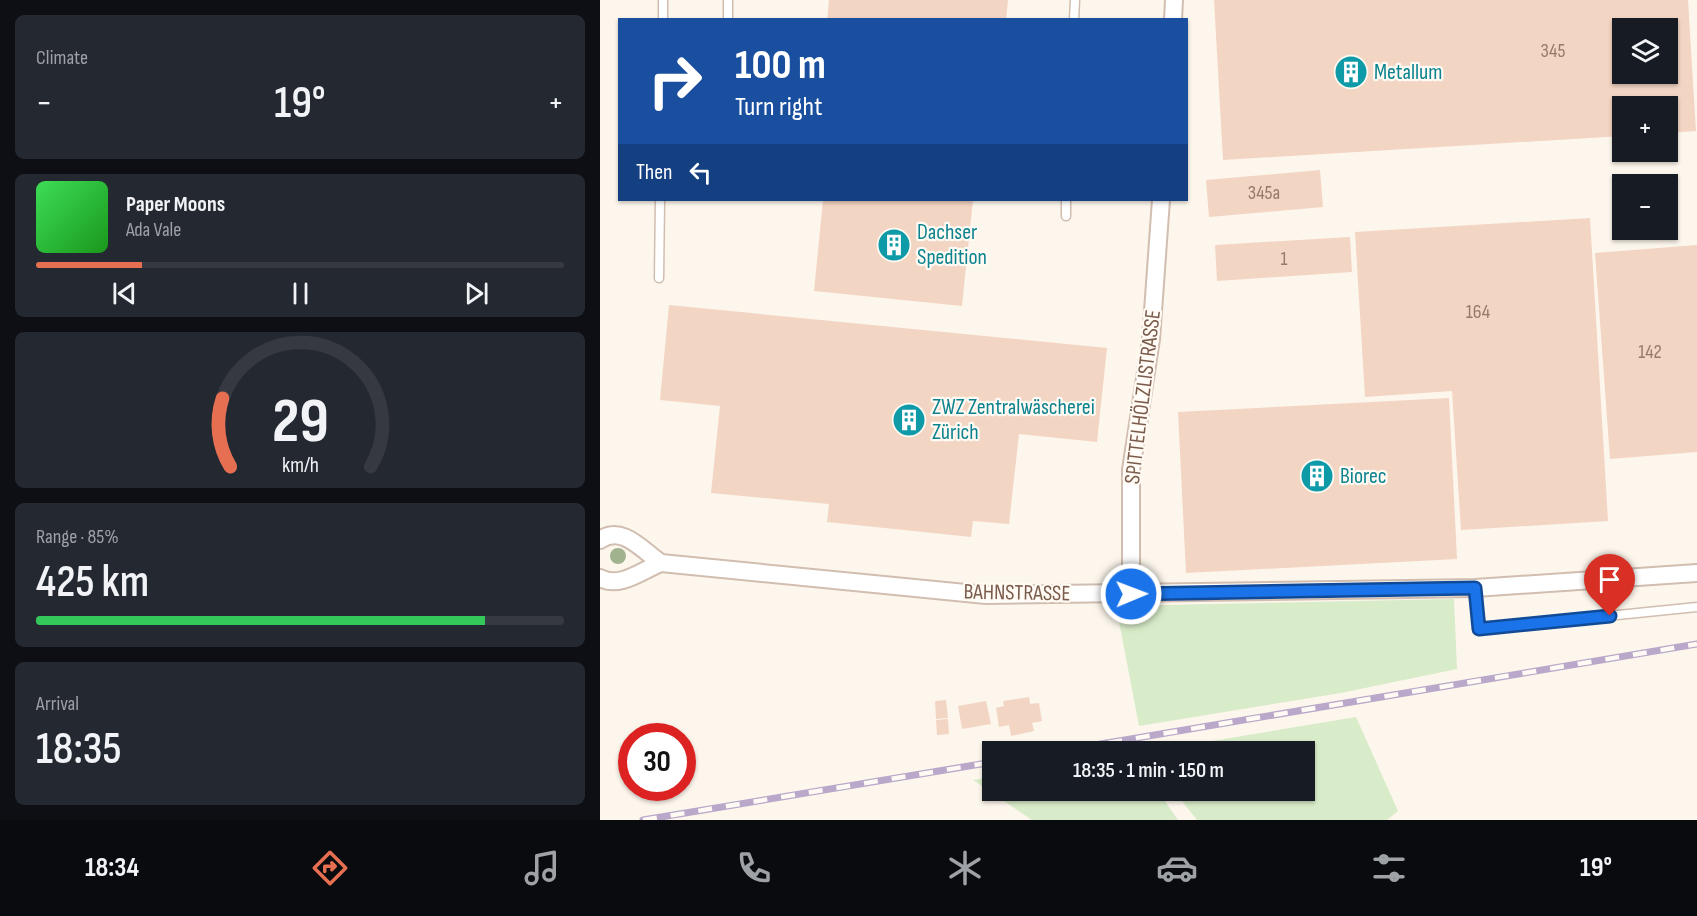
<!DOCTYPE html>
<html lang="en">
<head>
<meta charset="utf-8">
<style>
  body { margin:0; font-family:"Sofia Sans Condensed",sans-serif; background:#242831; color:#f1f3f6; height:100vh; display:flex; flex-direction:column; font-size:22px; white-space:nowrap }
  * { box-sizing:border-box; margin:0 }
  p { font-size:20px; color:#9ea1a6 }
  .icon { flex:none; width:33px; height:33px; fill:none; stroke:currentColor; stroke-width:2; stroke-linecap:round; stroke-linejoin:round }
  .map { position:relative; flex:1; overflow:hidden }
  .details { display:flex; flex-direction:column; gap:15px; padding:15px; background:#0d0f14; width:600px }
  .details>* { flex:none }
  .hud { position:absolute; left:18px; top:18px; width:570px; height:183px; border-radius:0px; box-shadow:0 2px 4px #0004; background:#1a4fa0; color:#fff; overflow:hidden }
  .controls { position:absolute; left:1012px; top:18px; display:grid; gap:12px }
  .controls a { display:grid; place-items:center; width:66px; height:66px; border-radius:0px; background:#171b24; box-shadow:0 2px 4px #0004; font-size:30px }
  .speed { position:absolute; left:18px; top:723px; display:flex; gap:12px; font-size:30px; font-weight:700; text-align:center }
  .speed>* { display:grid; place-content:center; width:78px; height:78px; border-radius:50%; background:#171b24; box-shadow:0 2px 4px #0004; line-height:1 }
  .speed .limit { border:9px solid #d22; background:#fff; color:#111 }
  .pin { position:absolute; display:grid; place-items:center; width:51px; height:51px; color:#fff; margin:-62px -26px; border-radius:50% 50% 50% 0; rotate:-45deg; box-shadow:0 0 6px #0007 }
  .pin .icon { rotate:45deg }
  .me { position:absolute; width:66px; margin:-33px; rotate:89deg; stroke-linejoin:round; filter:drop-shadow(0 0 4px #0008) }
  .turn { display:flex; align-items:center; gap:21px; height:126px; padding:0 18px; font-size:27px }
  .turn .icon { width:78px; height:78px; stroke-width:2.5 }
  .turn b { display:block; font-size:42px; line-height:51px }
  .then { display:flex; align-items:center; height:57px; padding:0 18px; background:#0003; gap:12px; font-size:22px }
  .big { font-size:45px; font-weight:600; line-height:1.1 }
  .details .tile { flex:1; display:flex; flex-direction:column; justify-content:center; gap:9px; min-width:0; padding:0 21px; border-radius:9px; background:#242831 }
  .details .dial { align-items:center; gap:0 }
  .dial svg { height:156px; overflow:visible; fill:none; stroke:#363941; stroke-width:7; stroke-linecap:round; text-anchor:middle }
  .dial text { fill:#f1f3f6; stroke:none }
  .song { display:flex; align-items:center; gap:18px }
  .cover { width:72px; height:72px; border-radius:9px; background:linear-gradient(135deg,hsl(130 70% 55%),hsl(120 70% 35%)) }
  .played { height:6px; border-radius:3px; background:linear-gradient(90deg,#e76f51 20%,#363941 20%) }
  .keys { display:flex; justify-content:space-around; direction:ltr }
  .heat { display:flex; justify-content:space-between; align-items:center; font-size:33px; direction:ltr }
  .charge { height:9px; border-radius:4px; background:linear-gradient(90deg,#34c759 85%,#363941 0) }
  .trip { position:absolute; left:382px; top:741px; width:333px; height:60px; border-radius:0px; background:#171b24; box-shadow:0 2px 4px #0004; font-weight:600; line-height:60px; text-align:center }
  .dock { display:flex; height:96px; justify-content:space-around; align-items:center; background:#090b0e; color:#9ea1a6 }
  .dock .icon { width:42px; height:42px }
  .dock .active { color:#e76f51 }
  .dock b { font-size:27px; color:#f1f3f6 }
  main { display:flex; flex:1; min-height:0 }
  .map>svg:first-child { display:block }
  .green { fill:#d8ecc9 }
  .building { fill:#f3d5c3; fill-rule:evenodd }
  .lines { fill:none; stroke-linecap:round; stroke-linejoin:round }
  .service-casing { stroke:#d1beb0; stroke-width:11 }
  .minor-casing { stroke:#d1beb0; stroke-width:20 }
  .service { stroke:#fff; stroke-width:8 }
  .minor { stroke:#fff; stroke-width:16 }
  .rail-casing { stroke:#b9a8c9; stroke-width:7 }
  .rail { stroke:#fffaf3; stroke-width:4.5; stroke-dasharray:14; stroke-linecap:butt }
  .tree { fill:#a0b28e }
  .route-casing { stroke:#114b97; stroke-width:15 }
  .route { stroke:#1a73e8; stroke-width:10 }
  .labels { text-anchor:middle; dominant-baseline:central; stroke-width:4.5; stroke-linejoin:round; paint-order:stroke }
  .number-label { font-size:20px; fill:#987a6a }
  .culture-label { font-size:22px; fill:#0d838f; stroke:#fffaf3; text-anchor:start }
  .street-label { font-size:22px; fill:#7a5c4d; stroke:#fffaf3 }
</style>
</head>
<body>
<main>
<section class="details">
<div class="tile"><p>Climate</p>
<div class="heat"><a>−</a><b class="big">19°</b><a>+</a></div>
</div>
<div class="tile">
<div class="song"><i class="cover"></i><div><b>Paper Moons</b><p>Ada Vale</p></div></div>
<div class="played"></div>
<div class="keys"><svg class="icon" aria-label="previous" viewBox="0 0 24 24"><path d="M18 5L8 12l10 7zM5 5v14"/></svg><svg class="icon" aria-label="pause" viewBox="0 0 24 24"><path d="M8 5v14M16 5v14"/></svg><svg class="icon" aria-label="next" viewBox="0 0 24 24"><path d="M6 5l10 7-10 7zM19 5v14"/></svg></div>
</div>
<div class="tile dial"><svg viewBox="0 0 100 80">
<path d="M14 69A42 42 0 1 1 86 69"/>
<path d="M14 69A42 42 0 0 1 10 34" stroke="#e76f51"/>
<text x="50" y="56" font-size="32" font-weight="700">29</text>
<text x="50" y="72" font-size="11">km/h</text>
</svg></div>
<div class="tile"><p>Range · 85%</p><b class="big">425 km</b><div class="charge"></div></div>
<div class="tile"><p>Arrival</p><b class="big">18:35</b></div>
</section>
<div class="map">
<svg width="1097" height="820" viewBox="0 0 1097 820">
  <rect width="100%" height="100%" fill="#fdf6ec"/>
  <path class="green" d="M854 599 857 669 741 693 539 726 516 606Z
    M756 717 798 811 787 820H597L574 791 705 790V752L552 751Z
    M393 777V790L558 791 578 820H432L373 780Z"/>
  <path class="building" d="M229 0H408L406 20H227Z
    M614 0H1088L1096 131 1068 133V106H1023V136L623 160ZM1023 28H1068V74H1023Z
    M720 170 723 207 609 217 606 180Z
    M223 200H373L362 306 214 291Z
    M990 218 1008 521 861 530 852 391 765 397 755 232Z
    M750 237 752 272 617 281 615 245Z
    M1097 245V452L1010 459 995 253Z
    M69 305 507 348 497 442 419 434 409 524 373 521 371 537 227 522 229 504 111 493 120 406 60 400Z
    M849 398 857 559 586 573 578 412Z
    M429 697 430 704 439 703 442 721 432 723 434 731 411 736 409 725 399 727 396 708 404 706 403 701Z
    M346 700 348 718 336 719 335 701Z
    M386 701 391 724 362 729 358 706Z
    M348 719 349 734 337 735 336 720Z"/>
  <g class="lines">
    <defs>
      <path id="service" d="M63 20V0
        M128 20V0
        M474 20 475 0
        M466 216V200
        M59 278 60 200
        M875 588 879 629 1097 607"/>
      <path id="minor" d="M573 20 574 0
        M0 540C22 524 43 551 61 563
        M0 578C20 589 42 570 61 563L386 595 875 588 1097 573
        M531 594V470L551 339 561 200"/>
    </defs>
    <use href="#service" class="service-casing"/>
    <use href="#minor" class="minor-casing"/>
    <use href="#service" class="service"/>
    <use href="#minor" class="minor"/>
    <defs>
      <path id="rail" d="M453 752 1097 644
        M43 820 393 762"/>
    </defs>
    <use href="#rail" class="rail-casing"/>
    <use href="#rail" class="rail"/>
  </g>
  <circle class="tree" cx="18" cy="556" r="8"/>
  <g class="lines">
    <defs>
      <path id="route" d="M531 594 875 588 879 629 1010 616"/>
    </defs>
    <use href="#route" class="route-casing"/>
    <use href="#route" class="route"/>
  </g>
  <defs>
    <symbol id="building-disc" viewBox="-11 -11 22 22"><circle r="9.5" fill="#0f9aa8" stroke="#fffaf3"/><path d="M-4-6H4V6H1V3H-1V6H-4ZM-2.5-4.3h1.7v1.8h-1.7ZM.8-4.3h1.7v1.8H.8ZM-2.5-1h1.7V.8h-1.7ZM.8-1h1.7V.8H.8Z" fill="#fff"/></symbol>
  </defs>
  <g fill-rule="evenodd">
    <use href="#building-disc" x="732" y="53" width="38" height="38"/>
    <use href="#building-disc" x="275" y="226" width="38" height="38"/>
    <use href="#building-disc" x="290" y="401" width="38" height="38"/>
    <use href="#building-disc" x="698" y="457" width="38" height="38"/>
  </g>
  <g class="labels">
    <g class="number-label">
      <text x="953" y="51">345</text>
      <text x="664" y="193">345a</text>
      <text x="684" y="259">1</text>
      <text x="878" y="312">164</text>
      <text x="1050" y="352">142</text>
    </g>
    <g class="culture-label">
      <text x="774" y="72">Metallum</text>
      <text x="317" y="232">Dachser<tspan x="317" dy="25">Spedition</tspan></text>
      <text x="332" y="407">ZWZ Zentralwäscherei<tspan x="332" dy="25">Zürich</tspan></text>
      <text x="740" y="476">Biorec</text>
    </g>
    <g class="street-label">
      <text transform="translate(543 397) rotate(-83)">SPITTELHÖLZLISTRASSE</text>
      <text transform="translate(417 593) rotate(1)">BAHNSTRASSE</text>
    </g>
  </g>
</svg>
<div class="controls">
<a><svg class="icon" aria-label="layers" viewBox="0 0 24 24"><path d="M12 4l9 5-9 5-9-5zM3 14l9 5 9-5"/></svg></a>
<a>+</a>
<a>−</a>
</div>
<div class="speed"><div class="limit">30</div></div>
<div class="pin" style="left:1010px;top:616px;background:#d93025"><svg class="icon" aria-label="arrive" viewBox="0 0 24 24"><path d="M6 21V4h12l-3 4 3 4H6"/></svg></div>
<svg class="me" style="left:531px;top:594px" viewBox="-20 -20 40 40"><circle r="17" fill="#1a73e8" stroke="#fff" stroke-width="3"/><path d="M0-11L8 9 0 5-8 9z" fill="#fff"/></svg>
<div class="trip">18:35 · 1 min · 150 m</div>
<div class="hud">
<div class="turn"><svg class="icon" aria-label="right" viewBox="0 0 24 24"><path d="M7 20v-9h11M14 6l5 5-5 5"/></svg><div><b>100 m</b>Turn right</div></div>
<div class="then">Then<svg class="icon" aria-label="left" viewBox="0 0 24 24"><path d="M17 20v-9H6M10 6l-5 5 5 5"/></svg></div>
</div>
</div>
</main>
<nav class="dock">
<b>18:34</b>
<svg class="icon active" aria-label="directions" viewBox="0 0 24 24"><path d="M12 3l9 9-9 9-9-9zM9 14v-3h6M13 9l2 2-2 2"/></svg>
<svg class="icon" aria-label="music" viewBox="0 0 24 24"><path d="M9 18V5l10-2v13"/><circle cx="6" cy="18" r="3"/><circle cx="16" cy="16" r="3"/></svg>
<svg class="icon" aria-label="phone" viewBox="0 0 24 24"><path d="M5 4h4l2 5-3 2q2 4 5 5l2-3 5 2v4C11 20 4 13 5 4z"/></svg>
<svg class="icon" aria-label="climate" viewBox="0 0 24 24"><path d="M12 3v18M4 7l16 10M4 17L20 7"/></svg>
<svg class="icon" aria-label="car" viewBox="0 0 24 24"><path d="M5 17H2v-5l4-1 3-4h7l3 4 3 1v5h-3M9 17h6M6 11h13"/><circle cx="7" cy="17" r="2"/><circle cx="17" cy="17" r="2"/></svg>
<svg class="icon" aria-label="filters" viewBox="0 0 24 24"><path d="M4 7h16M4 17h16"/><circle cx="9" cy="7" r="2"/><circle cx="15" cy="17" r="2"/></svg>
<b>19°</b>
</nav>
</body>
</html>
